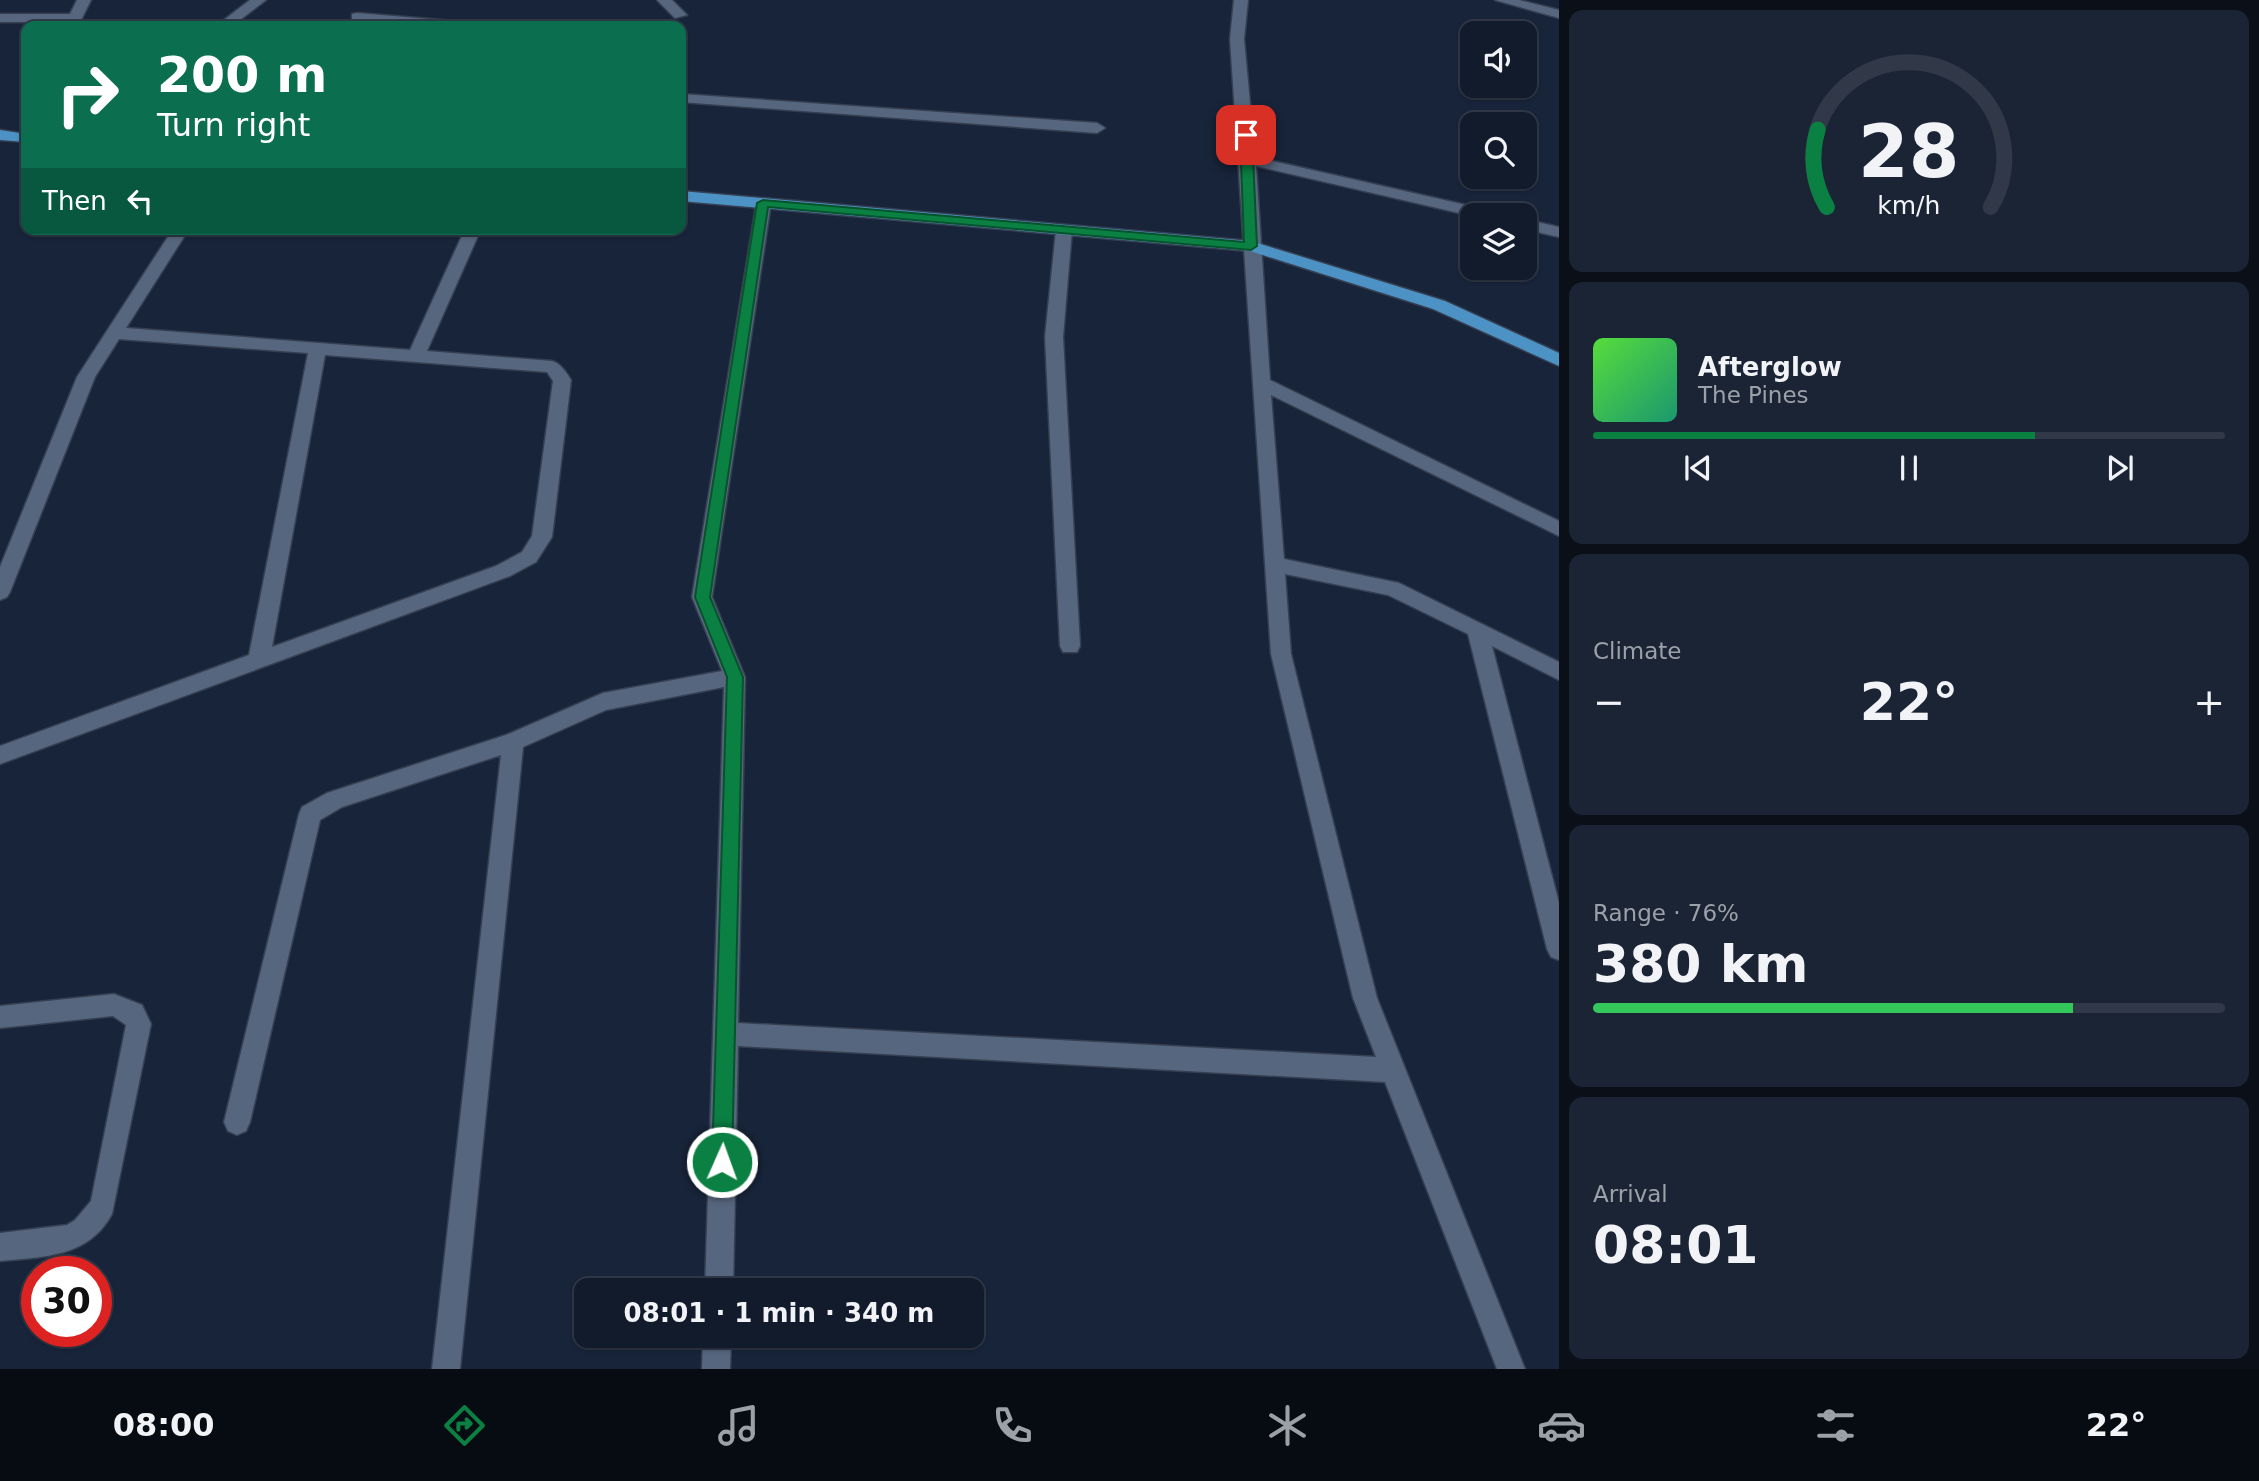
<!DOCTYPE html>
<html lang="en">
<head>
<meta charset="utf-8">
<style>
  body { margin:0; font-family:"DejaVu Sans",sans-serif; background:#1b2434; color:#f1f3f6; height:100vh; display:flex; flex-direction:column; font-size:26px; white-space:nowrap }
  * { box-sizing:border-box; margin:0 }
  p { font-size:23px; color:#9ca1a9 }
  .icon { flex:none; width:38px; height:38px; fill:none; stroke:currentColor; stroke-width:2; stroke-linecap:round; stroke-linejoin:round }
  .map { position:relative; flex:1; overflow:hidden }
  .side { display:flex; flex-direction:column; gap:10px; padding:10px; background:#0a0f18; width:700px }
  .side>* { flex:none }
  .top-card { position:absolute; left:21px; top:21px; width:665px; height:214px; border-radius:14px; box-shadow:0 2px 5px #0004,0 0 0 2px #313948; background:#0b6e4f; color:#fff; overflow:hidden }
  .controls { position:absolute; left:1460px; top:21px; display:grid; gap:14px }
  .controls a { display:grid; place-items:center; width:77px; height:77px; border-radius:14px; background:#121b2c; box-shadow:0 2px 5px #0004,0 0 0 2px #313948; font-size:35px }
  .speed { position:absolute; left:21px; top:1256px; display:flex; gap:14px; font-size:35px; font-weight:700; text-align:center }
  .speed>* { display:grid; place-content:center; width:91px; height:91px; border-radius:50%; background:#121b2c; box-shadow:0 2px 5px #0004,0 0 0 2px #313948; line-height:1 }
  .speed .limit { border:10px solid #d22; background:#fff; color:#111 }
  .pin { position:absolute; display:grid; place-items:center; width:60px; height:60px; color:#fff; margin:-30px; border-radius:14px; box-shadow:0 4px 10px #0006 }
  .me { position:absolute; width:77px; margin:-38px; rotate:2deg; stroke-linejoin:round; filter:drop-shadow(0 0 5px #0008) }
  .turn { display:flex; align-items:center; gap:24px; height:147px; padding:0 21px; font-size:32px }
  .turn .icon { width:91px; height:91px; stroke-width:2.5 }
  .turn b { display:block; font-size:49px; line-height:60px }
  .then { display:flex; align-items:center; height:66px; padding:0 21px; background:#0003; gap:14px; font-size:26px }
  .big { font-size:52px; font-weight:800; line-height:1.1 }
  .side .widget { flex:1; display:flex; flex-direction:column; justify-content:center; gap:10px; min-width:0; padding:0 24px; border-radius:14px; background:#1b2434 }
  .side .dial { align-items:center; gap:0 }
  .dial svg { height:182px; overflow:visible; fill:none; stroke:#313948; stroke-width:7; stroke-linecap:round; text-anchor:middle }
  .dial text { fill:#f1f3f6; stroke:none }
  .song { display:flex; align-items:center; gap:21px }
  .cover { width:84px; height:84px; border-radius:10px; background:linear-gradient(135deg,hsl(110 70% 55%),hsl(160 70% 35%)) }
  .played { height:7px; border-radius:4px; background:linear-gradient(90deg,#0b8043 70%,#313948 70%) }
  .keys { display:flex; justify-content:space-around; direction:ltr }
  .heat { display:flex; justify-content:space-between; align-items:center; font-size:38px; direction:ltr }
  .charge { height:10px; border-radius:5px; background:linear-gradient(90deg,#34c759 76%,#313948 0) }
  .trip { position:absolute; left:574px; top:1278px; width:410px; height:70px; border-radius:14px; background:#121b2c; box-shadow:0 2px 5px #0004,0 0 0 2px #313948; font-weight:800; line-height:70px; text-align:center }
  .tab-bar { display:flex; height:112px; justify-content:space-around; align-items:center; background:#070b12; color:#9ca1a9 }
  .tab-bar .icon { width:49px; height:49px }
  .tab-bar .active { color:#0b8043 }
  .tab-bar b { font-size:32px; color:#f1f3f6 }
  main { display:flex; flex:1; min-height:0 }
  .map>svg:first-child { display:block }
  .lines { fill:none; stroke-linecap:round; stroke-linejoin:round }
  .street-casing { stroke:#353f51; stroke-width:3 }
  .primary-casing { stroke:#353f51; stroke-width:3 }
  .street { fill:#57667f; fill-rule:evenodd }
  .primary { fill:#4c92c4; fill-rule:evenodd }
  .route { fill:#0b8043; stroke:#07532c; stroke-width:2 }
</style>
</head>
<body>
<main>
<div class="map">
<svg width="1559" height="1369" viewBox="0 0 1559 1369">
  <rect width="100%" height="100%" fill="#18243a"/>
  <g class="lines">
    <defs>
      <path id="street" d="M77 0H91L78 26H64L66 22H0V14H70Z
        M250 0H266L232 26H216Z
        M657 0H672L687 15 675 18Z
        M1234 0H1248L1244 39 1255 157 1488 210 1496 215 1472 216 1256 166 1270 380 1559 521V536L1271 395 1284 559 1399 583 1559 662V680L1492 646 1559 903V960L1551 957 1547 949 1468 634 1388 595 1285 574 1291 654 1377 998 1525 1369H1497L1385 1082 738 1046 733 1290H705L724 687 606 710 523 747 460 1369H432L501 755 342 807 320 820 250 1122 246 1131 237 1135 228 1131 224 1122 299 814 302 807 327 793 506 735 603 693 722 671 692 597 757 200H769L771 203 712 597 745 677 738 1023 1376 1057 1353 998 1271 654 1230 39Z
        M1495 0H1519L1559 10V18Z
        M357 13 466 22 473 26H419L352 20V14Z
        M681 94 1097 123 1105 128 1097 133 681 102Z
        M1524 219 1559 227V237L1524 229Z
        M1064 225 1072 230 1063 337 1080 646 1077 652H1063L1060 646 1045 337 1056 230Z
        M173 229H189L126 328 410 350 465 229H481L427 351 552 361C561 364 566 372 571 380L552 537 536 562 510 576 0 764V746L249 655 308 353 119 339 95 377 10 592 7 597 0 600V567L77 377ZM325 355 547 372 553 381 532 536 522 552 496 566 272 647Z
        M114 994 142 1005 151 1024 112 1214C89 1257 44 1257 0 1261V1233L67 1225 75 1220 91 1201 126 1025 113 1016 0 1028V1006Z
        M703 1335H731L730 1369H702Z"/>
      <path id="primary" d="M0 130 26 134V142L0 140Z
        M681 191 1251 241 1445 301 1559 353V366L1433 309 1250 251 681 201Z"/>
    </defs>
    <use href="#street" class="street-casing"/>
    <use href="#primary" class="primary-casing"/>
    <use href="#street" class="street"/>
    <use href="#primary" class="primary"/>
  </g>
  <path class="route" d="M1246 132 1252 135 1257 246 1251 250 768 207 710 597 743 677 732 1162 729 1169 722 1172 715 1169 712 1162 727 677 695 597 757 203 763 200 1244 242 1240 135Z"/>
</svg>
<div class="controls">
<a><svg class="icon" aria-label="sound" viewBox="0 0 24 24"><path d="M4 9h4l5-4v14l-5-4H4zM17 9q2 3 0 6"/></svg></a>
<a><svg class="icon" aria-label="search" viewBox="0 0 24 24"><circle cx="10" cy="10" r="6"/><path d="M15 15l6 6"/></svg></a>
<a><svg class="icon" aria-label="layers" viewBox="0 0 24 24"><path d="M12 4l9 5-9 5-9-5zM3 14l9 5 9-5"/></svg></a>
</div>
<div class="speed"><div class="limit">30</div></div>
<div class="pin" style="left:1246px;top:135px;background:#d93025"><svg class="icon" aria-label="arrive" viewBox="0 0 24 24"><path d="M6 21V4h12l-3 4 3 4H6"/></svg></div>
<svg class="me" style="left:722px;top:1162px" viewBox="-20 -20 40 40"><circle r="17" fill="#0b8043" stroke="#fff" stroke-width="3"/><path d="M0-11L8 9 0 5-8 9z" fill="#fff"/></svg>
<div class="trip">08:01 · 1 min · 340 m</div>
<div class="top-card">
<div class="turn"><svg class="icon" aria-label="right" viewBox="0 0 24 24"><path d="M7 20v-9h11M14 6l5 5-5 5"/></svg><div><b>200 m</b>Turn right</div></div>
<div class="then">Then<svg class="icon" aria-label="left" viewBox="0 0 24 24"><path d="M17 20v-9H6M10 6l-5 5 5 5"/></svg></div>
</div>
</div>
<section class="side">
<div class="widget dial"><svg viewBox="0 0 100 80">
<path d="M14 69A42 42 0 1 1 86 69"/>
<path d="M14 69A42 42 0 0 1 10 35" stroke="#0b8043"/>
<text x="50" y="56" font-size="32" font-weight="700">28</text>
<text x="50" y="72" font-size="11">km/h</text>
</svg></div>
<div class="widget">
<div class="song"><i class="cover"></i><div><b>Afterglow</b><p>The Pines</p></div></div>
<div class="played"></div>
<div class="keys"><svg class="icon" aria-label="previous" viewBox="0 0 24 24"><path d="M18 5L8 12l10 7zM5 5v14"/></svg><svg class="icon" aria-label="pause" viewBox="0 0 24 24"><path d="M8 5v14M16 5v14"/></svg><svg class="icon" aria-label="next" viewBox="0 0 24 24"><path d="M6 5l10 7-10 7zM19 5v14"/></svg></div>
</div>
<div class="widget"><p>Climate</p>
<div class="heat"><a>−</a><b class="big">22°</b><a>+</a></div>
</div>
<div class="widget"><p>Range · 76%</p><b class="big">380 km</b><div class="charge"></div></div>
<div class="widget"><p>Arrival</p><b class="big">08:01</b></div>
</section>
</main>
<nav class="tab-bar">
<b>08:00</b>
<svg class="icon active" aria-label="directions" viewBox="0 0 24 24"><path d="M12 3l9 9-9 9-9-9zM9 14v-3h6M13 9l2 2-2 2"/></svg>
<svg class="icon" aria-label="music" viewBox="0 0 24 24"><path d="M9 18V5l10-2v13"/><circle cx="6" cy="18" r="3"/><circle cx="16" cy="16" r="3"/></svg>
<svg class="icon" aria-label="phone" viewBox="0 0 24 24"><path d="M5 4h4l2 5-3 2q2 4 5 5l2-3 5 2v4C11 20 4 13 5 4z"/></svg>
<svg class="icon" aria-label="climate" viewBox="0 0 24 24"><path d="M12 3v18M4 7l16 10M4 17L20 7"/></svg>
<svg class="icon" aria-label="car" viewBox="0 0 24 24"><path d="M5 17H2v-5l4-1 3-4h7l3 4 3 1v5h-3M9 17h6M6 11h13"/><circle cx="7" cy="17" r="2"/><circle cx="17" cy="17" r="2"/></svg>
<svg class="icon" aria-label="filters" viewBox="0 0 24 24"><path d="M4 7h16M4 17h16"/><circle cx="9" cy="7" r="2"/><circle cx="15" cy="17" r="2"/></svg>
<b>22°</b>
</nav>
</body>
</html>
